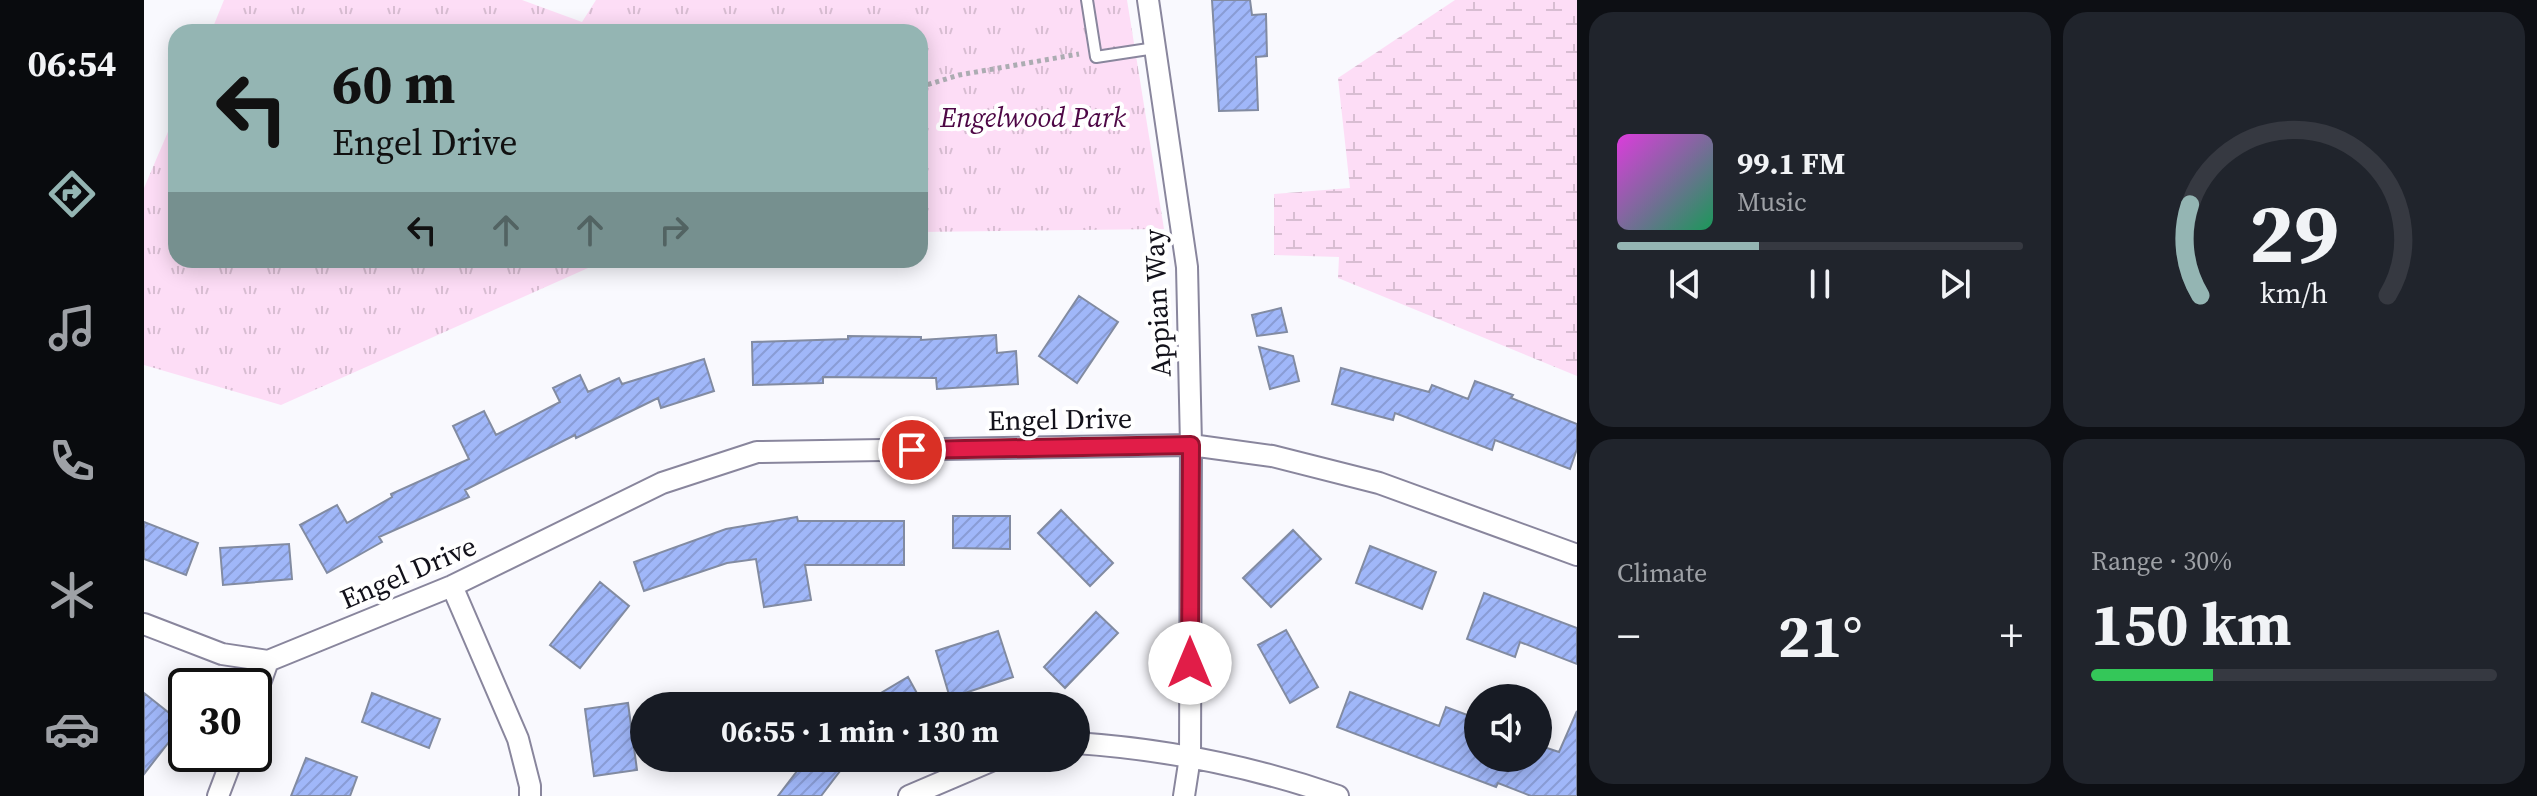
<!DOCTYPE html>
<html lang="en">
<head>
<meta charset="utf-8">
<style>
  body { margin:0; font-family:"Source Serif 4",serif; background:#20242c; color:#f1f3f6; height:100vh; display:flex; flex-direction:column; font-size:30px; white-space:nowrap }
  * { box-sizing:border-box; margin:0 }
  p { font-size:26px; color:#9ea1a6 }
  .icon { flex:none; width:44px; height:44px; fill:none; stroke:currentColor; stroke-width:2; stroke-linecap:round; stroke-linejoin:round }
  .map { position:relative; flex:1; overflow:hidden }
  .drawer { display:flex; flex-direction:column; gap:12px; padding:12px; background:#0d0f14; width:960px }
  .drawer>* { flex:none }
  .top-card { position:absolute; left:24px; top:24px; width:760px; height:244px; border-radius:24px; box-shadow:0 4px 20px #0003; background:#94b5b3; color:#111; overflow:hidden }
  .buttons { position:absolute; left:1320px; top:684px; display:grid; gap:16px }
  .buttons a { display:grid; place-items:center; width:88px; height:88px; border-radius:50%; background:#171b24; box-shadow:0 4px 20px #0003; font-size:40px }
  .speed { position:absolute; left:24px; top:668px; display:flex; gap:16px; font-size:40px; font-weight:700; text-align:center }
  .speed>* { display:grid; place-content:center; width:104px; height:104px; border-radius:50%; background:#171b24; box-shadow:0 4px 20px #0003; line-height:1 }
  .speed .limit { border:4px solid #111; border-radius:12px; background:#fff; color:#111 }
  .pin { position:absolute; display:grid; place-items:center; width:68px; height:68px; color:#fff; margin:-34px; border:4px solid #fff; border-radius:50%; box-shadow:0 2px 8px #0007 }
  .me { position:absolute; width:88px; margin:-44px; rotate:0deg; stroke-linejoin:round; filter:drop-shadow(0 0 6px #0008) }
  .turn { display:flex; align-items:center; gap:28px; height:168px; padding:0 32px; font-size:36px }
  .turn .icon { width:104px; height:104px; stroke-width:2.5 }
  .turn b { display:block; font-size:56px; line-height:68px }
  .lanes { display:flex; align-items:center; height:76px; padding:0 32px; background:#0003; justify-content:center; gap:40px; direction:ltr }
  .lanes .off { opacity:.35 }
  .big { font-size:60px; font-weight:700; line-height:1.1 }
  .drawer .widget { flex:1; display:flex; flex-direction:column; justify-content:center; gap:12px; min-width:0; padding:0 28px; border-radius:24px; background:#20242c }
  .drawer .dial { align-items:center; gap:0 }
  .dial svg { height:208px; overflow:visible; fill:none; stroke:#363941; stroke-width:7; stroke-linecap:round; text-anchor:middle }
  .dial text { fill:#f1f3f6; stroke:none }
  .song { display:flex; align-items:center; gap:24px }
  .cover { width:96px; height:96px; border-radius:12px; background:linear-gradient(135deg,hsl(300 70% 55%),hsl(150 70% 35%)) }
  .played { height:8px; border-radius:4px; background:linear-gradient(90deg,#94b5b3 35%,#363941 35%) }
  .keys { display:flex; justify-content:space-around; direction:ltr }
  .heat { display:flex; justify-content:space-between; align-items:center; font-size:44px; direction:ltr }
  .charge { height:12px; border-radius:6px; background:linear-gradient(90deg,#34c759 30%,#363941 0) }
  .drawer .tiles { flex:1; display:grid; gap:12px; grid-template-columns:repeat(2,1fr) }
  .trip { position:absolute; left:486px; top:692px; width:460px; height:80px; border-radius:40px; background:#171b24; box-shadow:0 4px 20px #0003; font-weight:700; line-height:80px; text-align:center }
  main { display:flex; flex:1; min-height:0 }
  .tabs { display:flex; flex-direction:column; width:144px; justify-content:space-around; align-items:center; background:#090b0e; color:#9ea1a6 }
  .tabs .icon { width:56px; height:56px }
  .tabs .current { color:#94b5b3 }
  .tabs b { font-size:36px; color:#f1f3f6 }
  .map>svg:first-child { display:block }
  .wetland { fill:url(#wetland-marsh) }
  .park { fill:url(#park-tufts) }
  .building { fill:url(#building-hatch); stroke:#828ba1; stroke-width:2 }
  .lines { fill:none; stroke-linecap:round; stroke-linejoin:round }
  .lane-casing { stroke:#89869d; stroke-width:14 }
  .street-casing { stroke:#89869d; stroke-width:24 }
  .path { stroke:#acacb2; stroke-width:5; stroke-dasharray:4 4; stroke-linecap:butt }
  .lane { stroke:#fff; stroke-width:10 }
  .street { stroke:#fff; stroke-width:20 }
  .route-casing { stroke:#92132f; stroke-width:20 }
  .route { stroke:#e11d48; stroke-width:14 }
  .labels { text-anchor:middle; dominant-baseline:central; stroke-width:8; stroke-linejoin:round; paint-order:stroke }
  .park-label { font-size:28px; font-style:italic; fill:#4e0846; stroke:#fff }
  .street-label { font-size:28px; fill:#12111a; stroke:#fff }
</style>
</head>
<body>
<main>
<nav class="tabs">
<b>06:54</b>
<svg class="icon current" aria-label="directions" viewBox="0 0 24 24"><path d="M12 3l9 9-9 9-9-9zM9 14v-3h6M13 9l2 2-2 2"/></svg>
<svg class="icon" aria-label="music" viewBox="0 0 24 24"><path d="M9 18V5l10-2v13"/><circle cx="6" cy="18" r="3"/><circle cx="16" cy="16" r="3"/></svg>
<svg class="icon" aria-label="phone" viewBox="0 0 24 24"><path d="M5 4h4l2 5-3 2q2 4 5 5l2-3 5 2v4C11 20 4 13 5 4z"/></svg>
<svg class="icon" aria-label="climate" viewBox="0 0 24 24"><path d="M12 3v18M4 7l16 10M4 17L20 7"/></svg>
<svg class="icon" aria-label="car" viewBox="0 0 24 24"><path d="M5 17H2v-5l4-1 3-4h7l3 4 3 1v5h-3M9 17h6M6 11h13"/><circle cx="7" cy="17" r="2"/><circle cx="17" cy="17" r="2"/></svg>
</nav>
<div class="map">
<svg width="1433" height="796" viewBox="0 0 1433 796">
  <defs>
    <pattern id="wetland-marsh" width="20" height="14" patternUnits="userSpaceOnUse" patternTransform="scale(2)"><rect width="20" height="14" fill="#fdddf6"/><path d="M1 5h8M5 5V1M11 12h8M15 12V8" fill="none" stroke="#d8bdd2"/></pattern>
    <pattern id="park-tufts" width="24" height="20" patternUnits="userSpaceOnUse" patternTransform="scale(2)"><rect width="24" height="20" fill="#fdddf6"/><path d="M3 7l-1-3M5 7V3M7 7l1-3M15 17l-1-3M17 17v-4M19 17l1-3" fill="none" stroke="#d8bdd2"/></pattern>
    <pattern id="building-hatch" width="6" height="6" patternUnits="userSpaceOnUse" patternTransform="scale(2)"><rect width="6" height="6" fill="#a0b7f9"/><path d="M-1 1l2-2M0 6l6-6M5 7l2-2" fill="none" stroke="#899cd5"/></pattern>
  </defs>
  <rect width="100%" height="100%" fill="#f9f9fe"/>
  <path class="wetland" d="M1311 0H1433V376L1194 278 1195 257 1130 255V194L1206 188 1194 78Z"/>
  <path class="park" d="M80 0H378L438 22 452 0H983L1020 229 776 232V32H67Z
    M32 113V260H462L137 405 0 365V188Z"/>
  <path class="building" d="M1068 0H1106L1108 15 1122 14 1123 56 1112 57 1114 110 1075 111Z
    M935 296 974 322 933 383 895 356Z
    M1137 308 1143 332 1113 336 1108 315Z
    M852 335 853 353 872 351 874 384 793 389 792 378 679 377V383L609 385 608 342 704 339V336L777 337V340Z
    M1115 347 1149 356 1155 381 1126 389Z
    M560 359 570 391 517 408 514 398 432 438 431 435 321 490 325 497 235 537 238 542 183 573 156 525 193 505 203 523 248 497 247 494 325 459 309 426 340 411 352 435 416 402 409 388 436 375 444 392 475 378 478 384Z
    M1197 368 1285 392 1288 385 1324 399 1331 381 1369 395 1367 398 1433 424V449L1426 469 1351 440 1348 450 1251 413 1249 420 1188 404Z
    M917 510 969 563 946 586 894 533Z
    M809 516H866V549L809 548Z
    M653 517 654 521H760V565H661L667 600 620 607 612 559 583 563 500 591 490 562 582 529Z
    M0 522 54 543 42 575 0 559Z
    M1149 530 1177 559 1127 607 1099 578Z
    M145 544 148 579 79 585 76 548Z
    M1226 546 1292 572 1278 609 1212 583Z
    M456 582 485 606 436 668 406 645Z
    M1340 593 1433 628V664L1376 642 1371 657 1323 639Z
    M952 612 974 633 921 688 900 667Z
    M1142 630 1174 687 1146 703 1114 645Z
    M854 631 869 677 806 698 792 651Z
    M764 677 780 706H715Z
    M1206 692 1295 726 1302 707 1334 719V758H1394L1397 746 1415 752 1433 711V796H1387L1354 783 1352 787 1193 727Z
    M0 693 39 724 0 774Z
    M228 693 296 719 285 748 218 722Z
    M484 703 493 770 450 776 441 709Z
    M162 758 213 777 206 796H147Z
    M663 758H706L677 796H634Z"/>
  <g class="lines">
    <defs>
      <path id="lane" d="M943 0 952 57 1011 48"/>
      <path id="street" d="M1004 0 1043 267 1047 445 1046 757 1040 796
        M308 586 374 739 386 786V796
        M0 624 78 654 124 661 308 586 518 483 613 452 1047 445 1128 456 1235 483 1433 555
        M110 700 124 661
        M932 743C1021 749 1110 767 1194 796
        M74 796 90 754
        M765 796 854 758"/>
    </defs>
    <use href="#lane" class="lane-casing"/>
    <use href="#street" class="street-casing"/>
    <path class="path" d="M776 87 815 75 935 54"/>
    <use href="#lane" class="lane"/>
    <use href="#street" class="street"/>
  </g>
  <g class="lines">
    <defs>
      <path id="route" d="M768 450 1047 445 1046 663"/>
    </defs>
    <use href="#route" class="route-casing"/>
    <use href="#route" class="route"/>
  </g>
  <g class="labels">
    <g class="park-label">
      <text x="889" y="117">Engelwood Park</text>
    </g>
    <g class="street-label">
      <text transform="translate(1013 303) rotate(-93)">Appian Way</text>
      <text transform="translate(916 419) rotate(-1)">Engel Drive</text>
      <text transform="translate(264 572) rotate(-23)">Engel Drive</text>
    </g>
  </g>
</svg>
<div class="buttons">
<a><svg class="icon" aria-label="sound" viewBox="0 0 24 24"><path d="M4 9h4l5-4v14l-5-4H4zM17 9q2 3 0 6"/></svg></a>
</div>
<div class="speed"><div class="limit">30</div></div>
<div class="pin" style="left:768px;top:450px;background:#d93025"><svg class="icon" aria-label="arrive" viewBox="0 0 24 24"><path d="M6 21V4h12l-3 4 3 4H6"/></svg></div>
<svg class="me" style="left:1046px;top:663px" viewBox="-20 -20 40 40"><circle r="19" fill="#fff"/><path d="M0-13L10 11 0 6-10 11z" fill="#e11d48"/></svg>
<div class="trip">06:55 · 1 min · 130 m</div>
<div class="top-card">
<div class="turn"><svg class="icon" aria-label="left" viewBox="0 0 24 24"><path d="M17 20v-9H6M10 6l-5 5 5 5"/></svg><div><b>60 m</b>Engel Drive</div></div>
<div class="lanes"><svg class="icon" aria-label="left" viewBox="0 0 24 24"><path d="M17 20v-9H6M10 6l-5 5 5 5"/></svg><svg class="icon off" aria-label="ahead" viewBox="0 0 24 24"><path d="M12 20V5M6 11l6-6 6 6"/></svg><svg class="icon off" aria-label="ahead" viewBox="0 0 24 24"><path d="M12 20V5M6 11l6-6 6 6"/></svg><svg class="icon off" aria-label="right" viewBox="0 0 24 24"><path d="M7 20v-9h11M14 6l5 5-5 5"/></svg></div>
</div>
</div>
<section class="drawer">
<div class="tiles">
<div class="widget">
<div class="song"><i class="cover"></i><div><b>99.1 FM</b><p>Music</p></div></div>
<div class="played"></div>
<div class="keys"><svg class="icon" aria-label="previous" viewBox="0 0 24 24"><path d="M18 5L8 12l10 7zM5 5v14"/></svg><svg class="icon" aria-label="pause" viewBox="0 0 24 24"><path d="M8 5v14M16 5v14"/></svg><svg class="icon" aria-label="next" viewBox="0 0 24 24"><path d="M6 5l10 7-10 7zM19 5v14"/></svg></div>
</div>
<div class="widget dial"><svg viewBox="0 0 100 80">
<path d="M14 69A42 42 0 1 1 86 69"/>
<path d="M14 69A42 42 0 0 1 10 34" stroke="#94b5b3"/>
<text x="50" y="56" font-size="32" font-weight="700">29</text>
<text x="50" y="72" font-size="11">km/h</text>
</svg></div>
<div class="widget"><p>Climate</p>
<div class="heat"><a>−</a><b class="big">21°</b><a>+</a></div>
</div>
<div class="widget"><p>Range · 30%</p><b class="big">150 km</b><div class="charge"></div></div>
</div>
</section>
</main>
</body>
</html>
